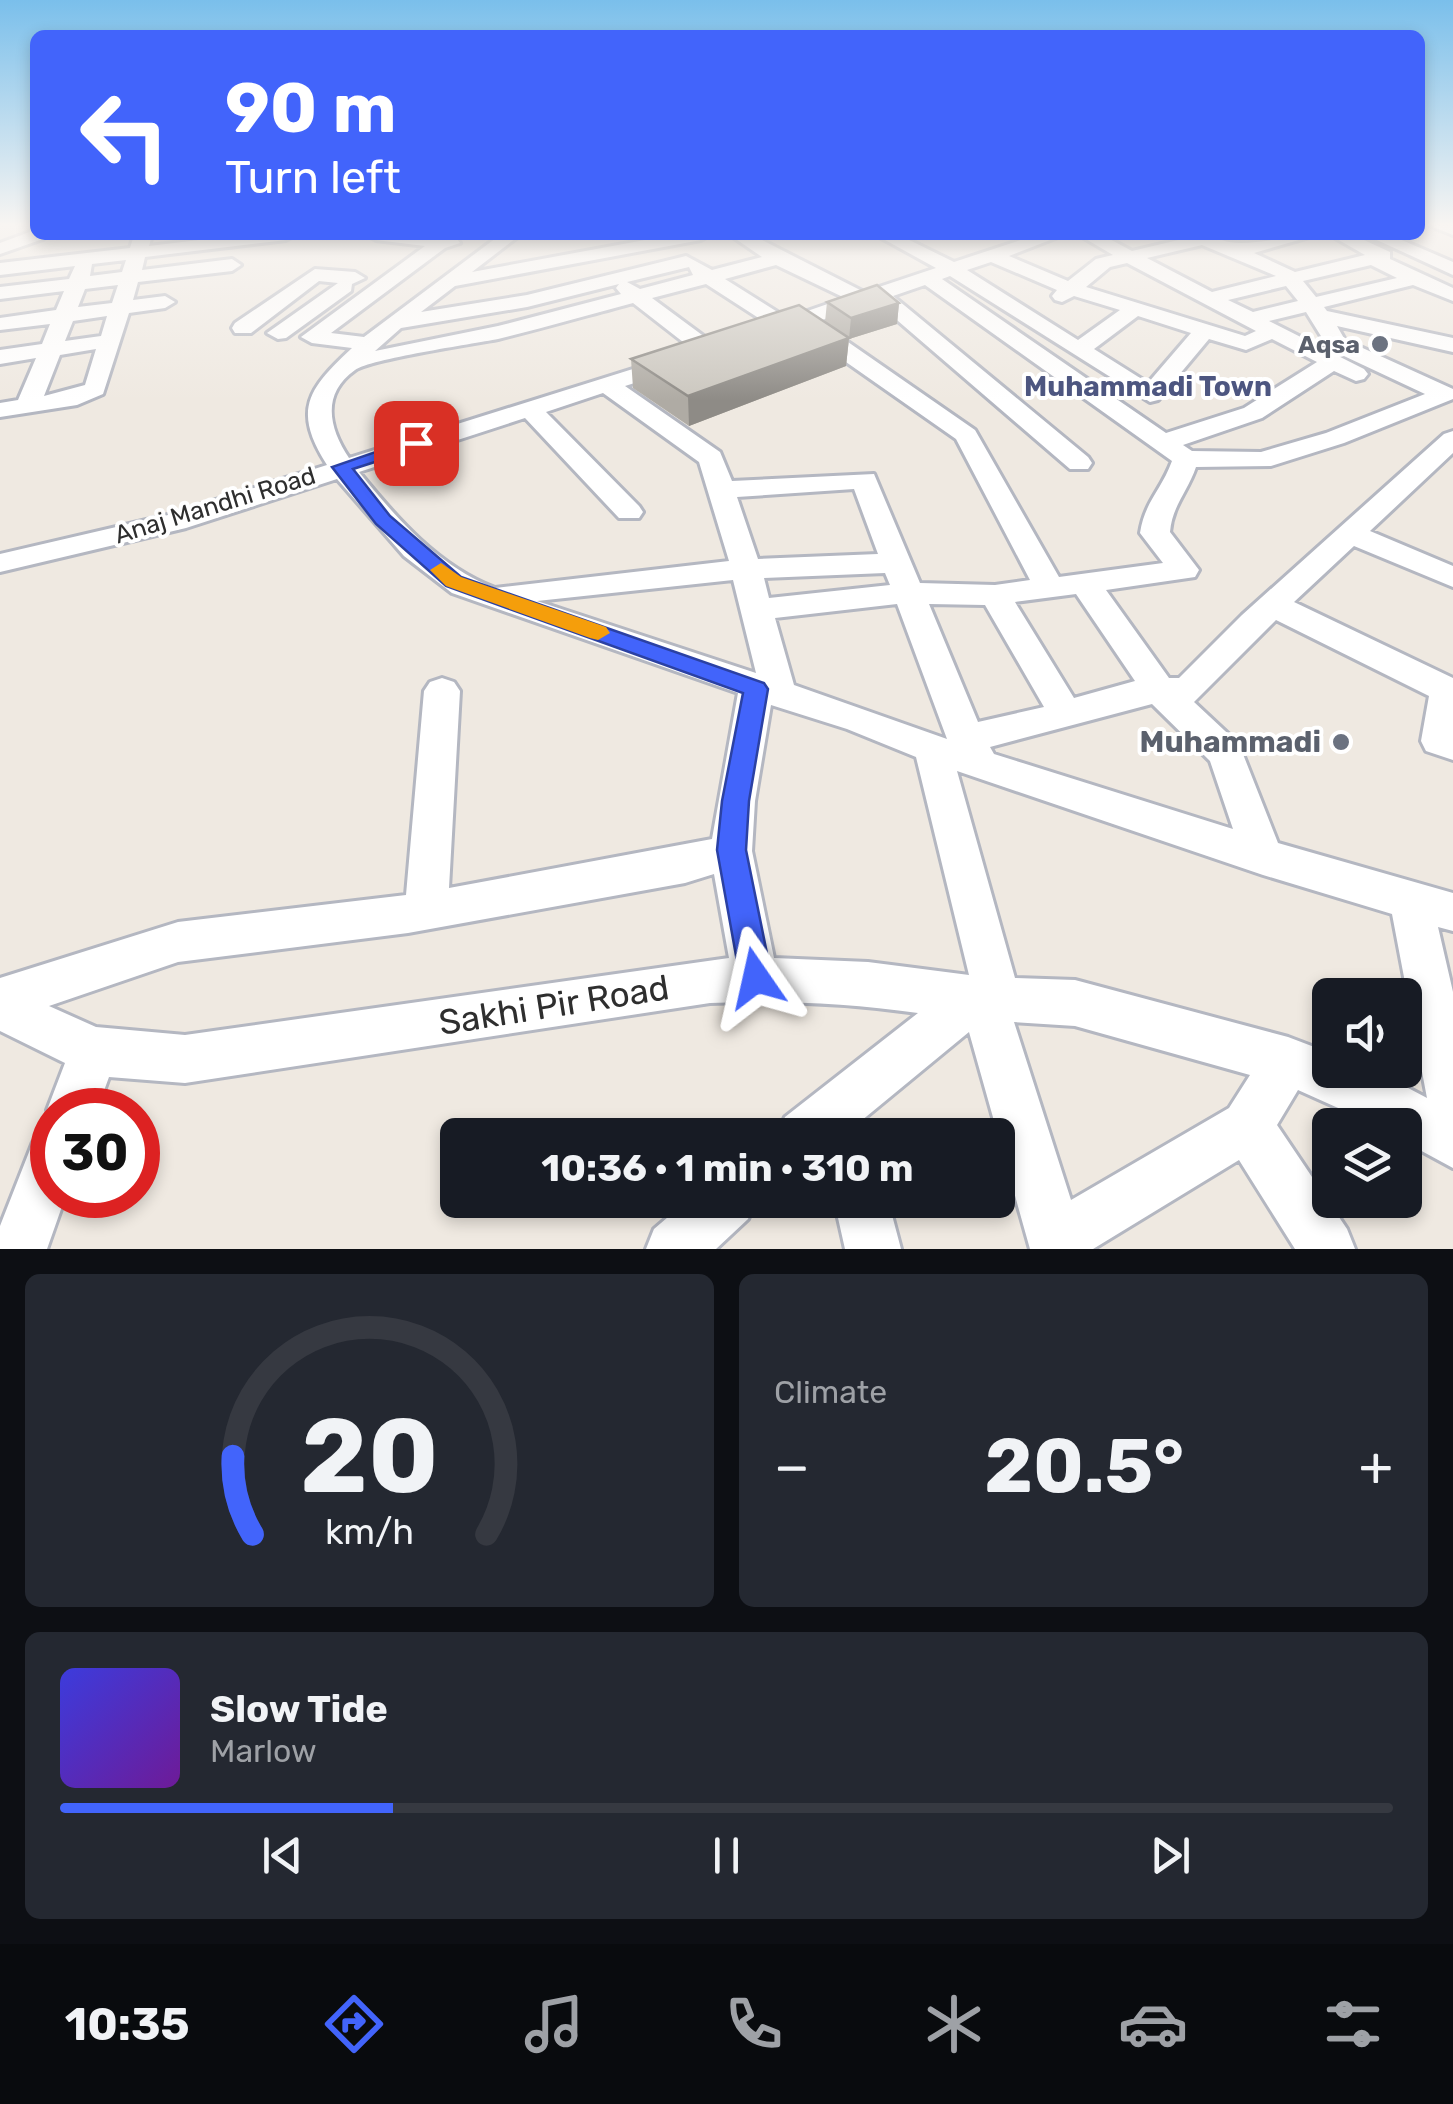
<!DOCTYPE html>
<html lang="en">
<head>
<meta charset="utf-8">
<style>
  body { margin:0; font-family:Rubik,sans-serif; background:#242831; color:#f1f3f6; height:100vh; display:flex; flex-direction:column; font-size:38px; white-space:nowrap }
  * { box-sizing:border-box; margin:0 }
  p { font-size:32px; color:#9ea1a6 }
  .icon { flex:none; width:55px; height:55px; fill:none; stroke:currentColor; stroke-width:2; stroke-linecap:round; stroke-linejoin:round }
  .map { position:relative; height:1249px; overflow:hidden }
  .side { display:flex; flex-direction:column; gap:25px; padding:25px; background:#0d0f14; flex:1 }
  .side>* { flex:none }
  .top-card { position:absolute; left:30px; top:30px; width:1395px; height:210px; border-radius:15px; box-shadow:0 5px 15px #0003; background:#4264fb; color:#fff; overflow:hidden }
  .buttons { position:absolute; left:1312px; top:978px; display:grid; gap:20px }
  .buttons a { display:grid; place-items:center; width:110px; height:110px; border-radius:15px; background:#171b24; box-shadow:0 5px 15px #0003; font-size:50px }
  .speed { position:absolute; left:30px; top:1088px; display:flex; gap:20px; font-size:50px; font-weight:700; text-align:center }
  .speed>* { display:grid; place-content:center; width:130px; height:130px; border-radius:50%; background:#171b24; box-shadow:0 5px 15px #0003; line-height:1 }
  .speed .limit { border:15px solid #d22; background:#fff; color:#111 }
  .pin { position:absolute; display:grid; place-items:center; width:85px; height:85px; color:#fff; margin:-42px; border-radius:20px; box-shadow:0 5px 15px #0006 }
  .me { position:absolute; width:110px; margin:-55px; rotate:349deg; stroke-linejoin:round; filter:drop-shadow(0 0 8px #0008) }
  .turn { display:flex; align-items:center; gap:35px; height:210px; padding:0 30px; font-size:45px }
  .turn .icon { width:130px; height:130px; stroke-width:2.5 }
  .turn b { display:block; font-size:70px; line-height:85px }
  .big { font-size:75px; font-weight:700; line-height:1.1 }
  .side .tile { flex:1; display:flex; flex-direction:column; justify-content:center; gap:15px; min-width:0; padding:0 35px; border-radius:15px; background:#242831 }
  .side .dial { align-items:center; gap:0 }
  .dial svg { height:260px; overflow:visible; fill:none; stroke:#363941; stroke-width:7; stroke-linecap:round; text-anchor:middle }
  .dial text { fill:#f1f3f6; stroke:none }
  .song { display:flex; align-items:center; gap:30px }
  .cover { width:120px; height:120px; border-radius:15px; background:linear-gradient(135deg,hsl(240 70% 55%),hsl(280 70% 35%)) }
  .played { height:10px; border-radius:5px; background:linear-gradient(90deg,#4264fb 25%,#363941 25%) }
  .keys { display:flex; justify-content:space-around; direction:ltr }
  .heat { display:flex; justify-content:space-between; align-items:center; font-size:55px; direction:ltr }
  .side .tiles { flex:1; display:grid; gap:25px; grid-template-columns:1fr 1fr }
  .tile:last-child { grid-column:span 2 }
  .trip { position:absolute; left:440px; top:1118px; width:575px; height:100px; border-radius:15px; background:#171b24; box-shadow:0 5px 15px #0003; font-weight:700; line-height:100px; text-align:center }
  .tab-bar { display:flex; height:160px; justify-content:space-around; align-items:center; background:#090b0e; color:#9ea1a6 }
  .tab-bar .icon { width:70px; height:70px }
  .tab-bar .on { color:#4264fb }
  .tab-bar b { font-size:45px; color:#f1f3f6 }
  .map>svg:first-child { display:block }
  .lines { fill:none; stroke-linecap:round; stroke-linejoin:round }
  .minor-casing { stroke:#b4b7c1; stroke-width:6 }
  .minor { fill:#fff; fill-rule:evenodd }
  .wall { fill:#afaba4 }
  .shaded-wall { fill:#8e8b86 }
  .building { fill:#cbc7bf; stroke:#8e8b86; stroke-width:2.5 }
  .route { fill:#4264fb; stroke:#2b41a3; stroke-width:2.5 }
  .slow { fill:#f59e0b }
  .worship-dot { fill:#6b7280; stroke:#fff; stroke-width:4 }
  .labels { text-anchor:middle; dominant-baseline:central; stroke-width:8; stroke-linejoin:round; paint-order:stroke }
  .far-worship-label { font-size:25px; font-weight:bold; fill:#5b616d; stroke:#fff; text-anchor:end }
  .far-street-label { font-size:25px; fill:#2e2e2e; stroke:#fff }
  .far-neighbourhood-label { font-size:28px; font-weight:bold; fill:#4d5680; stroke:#fff }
  .worship-label { font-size:30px; font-weight:bold; fill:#5b616d; stroke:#fff; text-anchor:end }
  .near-street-label { font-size:35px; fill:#2e2e2e; stroke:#fff }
</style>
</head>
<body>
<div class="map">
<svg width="1453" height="1249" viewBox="0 0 1453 1249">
  <rect width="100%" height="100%" fill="#efe9e1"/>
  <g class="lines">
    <defs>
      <path id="minor" d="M1431 226H1453V235Z
        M35 230V235H46L43 239 0 254V243Z
        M134 235H152L149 246 241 235H295L286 240 145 257 142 270 232 259 241 265 232 271 138 282 133 300 165 296 175 302 165 308 129 313 103 394 77 405 0 417V403L18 400 36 358 0 364V350L42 344 50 324 0 330V318L56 310 64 291 0 299V287L69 279 75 266 0 275V263L130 248ZM126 260 122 272 90 276 92 264ZM118 285 112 303 78 307 85 289ZM107 316 101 336 65 341 73 321ZM96 349 85 385 44 396 60 355Z
        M367 235H460L457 239 460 243 445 248 331 333 364 337 500 235H520L472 272 672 235H710L701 240 455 286 421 312 527 295 686 256 712 270 762 257 730 235H752L864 292 936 268 876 235H899L954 262 1036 235H1063L1009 256 1068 281 1096 259 1113 255 1079 235H1102L1132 251 1187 238 1185 235H1226L1222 240C1244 249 1287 235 1316 235L1254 253 1295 272 1365 255 1330 235H1353L1390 252V259L1453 288V301L1413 285 1324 307 1327 311 1453 338V352L1337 326 1345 340 1453 389V399L1344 443 1271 466 1196 467C1188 491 1172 506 1170 532L1199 570 1195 577 1106 590 1169 678H1179L1242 615 1444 434 1453 431V453L1370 531 1453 566V587L1354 546 1294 602 1453 678V760L1426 751 1421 741 1429 696 1276 620 1194 702 1239 744 1278 843 1453 893V931L1438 927 1453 992V1168L1405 1142V1125H1376L1298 1090 1277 1125 1347 1229 1355 1249H1295L1239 1160 1093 1249H1030L969 1032 844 1135H777L785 1117 918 1013C849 1003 780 1000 710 1003L185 1083 109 1077 97 1110H52V1124L47 1110 65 1063 0 1031V978L178 922 406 895 424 691 430 682 442 678 454 682 460 691 449 888 712 839 738 693 452 593 404 556 337 479 186 528 0 572V554L168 515 327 465C292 410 308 389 352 348L312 343 301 337 425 246 376 240ZM1202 245 1276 276 1212 292 1147 258ZM991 262 1057 290 1052 296 1055 300 1062 302 1074 296 1120 310 1078 340 967 270ZM1127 263 1256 331 1245 336 1086 287 1110 267ZM776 265 845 298 787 318 725 279ZM1371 265 1397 278 1316 297 1303 281ZM689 267 693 275 640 289 627 282ZM950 276 1150 402 1158 400 1209 339 1246 350 1272 339 1317 362 1244 408 1166 433 942 279ZM619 284 616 288 621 294 498 326 375 351 401 328 527 307ZM706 284 768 324 763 329 766 334 774 335 806 325V334L956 439 1030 580 995 585 920 583 874 474 732 481 720 452 625 386 679 369 682 364 671 357 349 458C329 428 321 394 355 370 370 359 472 344 498 339 543 328 588 315 633 303L701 356H717L720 351 717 346 652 298ZM925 285 1172 461C1161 491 1145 501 1140 533L1163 563 1059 577 975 430 822 324 813 323 876 302 1070 469H1088L1092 463 1088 457 893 296ZM1286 286 1298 301 1253 312 1228 300ZM1306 312 1329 349 1425 394 1326 433 1261 452 1192 451 1183 445 1262 418 1334 371 1356 381 1364 379 1368 374 1364 369 1269 321ZM1138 316 1191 333 1148 383 1094 349ZM603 393 699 462 729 561 495 588C439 567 396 518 359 472L525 418 619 518H639L643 512 639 506 546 412ZM854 489 878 554 758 559 737 497ZM885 573 890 585 769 598 764 578ZM733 580 756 673 537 601ZM1076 594 1135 681 1074 698 1015 602ZM897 604 947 739 794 685 775 618ZM929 604 985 605 1044 707 978 722ZM1152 704 1210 761 1233 829 994 754 990 747ZM771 705 847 729 916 757 969 975 868 962 774 958 752 851 755 801ZM957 771 1263 875 1392 914 1427 1098 1374 1070H1330V1053L1288 1037 1075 980 1015 978ZM714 874 729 958 185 1035 96 1027 49 1006 178 962 408 933 685 883ZM1014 1022 1075 1026 1250 1075 1229 1108 1071 1200Z
        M1366 235H1390L1453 262V275Z
        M315 269 355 272 365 278 352 284 351 291 286 338 278 339 267 333 338 283 319 281 251 333H235L232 328 235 323Z
        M52 1135V1195H66L47 1249H0V1226L33 1142Z
        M688 1200H756L748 1219 716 1249H646L654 1229Z
        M834 1200H888L901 1249H845Z"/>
    </defs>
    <use href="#minor" class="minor-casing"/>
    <use href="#minor" class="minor"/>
  </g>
  <path class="wall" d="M827 302 899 303 897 324 849 339 846 366 689 426 633 388 631 359 825 322Z"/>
  <path class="shaded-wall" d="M899 303 897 324 849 339 851 318Z
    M849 338 846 366 689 426 688 396Z"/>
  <path class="building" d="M877 285 899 303 851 318 827 302Z
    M799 305 849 338 688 396 631 359Z"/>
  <linearGradient id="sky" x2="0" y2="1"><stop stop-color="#7abfeb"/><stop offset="0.56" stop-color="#f8f5f2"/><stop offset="1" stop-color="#f8f5f2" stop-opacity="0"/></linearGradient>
  <rect width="1453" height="401" fill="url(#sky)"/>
  <path class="route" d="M416 438 425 443 422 447 353 469 390 516 461 577 764 683 768 689 749 801 746 850 772 978 767 989 756 994 745 989 740 978 717 850 722 801 743 693 446 586 376 524 332 467Z"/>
  <path class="slow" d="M441 563 461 577 606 627 610 633 598 640 590 638 446 586 430 570Z"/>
  <g class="worship-dot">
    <circle cx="1380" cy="344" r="10"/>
    <circle cx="1341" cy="742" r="10"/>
  </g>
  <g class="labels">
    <g class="far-worship-label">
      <text x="1360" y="344">Aqsa</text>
    </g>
    <g class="far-street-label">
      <text transform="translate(215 505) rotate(-17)">Anaj Mandhi Road</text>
    </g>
    <g class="far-neighbourhood-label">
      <text x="1148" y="386">Muhammadi Town</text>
    </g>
    <g class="worship-label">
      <text x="1321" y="742">Muhammadi</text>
    </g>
    <g class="near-street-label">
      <text transform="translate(554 1005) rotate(-9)">Sakhi Pir Road</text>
    </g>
  </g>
</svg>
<div class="buttons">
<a><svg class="icon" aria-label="sound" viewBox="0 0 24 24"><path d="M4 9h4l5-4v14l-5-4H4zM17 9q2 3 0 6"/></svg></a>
<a><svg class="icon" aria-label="layers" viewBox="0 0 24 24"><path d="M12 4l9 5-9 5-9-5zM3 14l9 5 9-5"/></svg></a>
</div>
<div class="speed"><div class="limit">30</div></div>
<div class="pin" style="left:416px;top:443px;background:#d93025"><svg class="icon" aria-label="arrive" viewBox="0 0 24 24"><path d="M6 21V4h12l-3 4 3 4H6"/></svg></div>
<svg class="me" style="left:756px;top:978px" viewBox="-20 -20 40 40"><path d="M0-17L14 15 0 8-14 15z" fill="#4264fb" stroke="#fff" stroke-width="4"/></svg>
<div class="trip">10:36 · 1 min · 310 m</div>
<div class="top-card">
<div class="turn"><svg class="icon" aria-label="left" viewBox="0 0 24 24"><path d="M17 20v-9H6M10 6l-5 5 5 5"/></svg><div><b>90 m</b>Turn left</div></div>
</div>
</div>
<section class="side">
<div class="tiles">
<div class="tile dial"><svg viewBox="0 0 100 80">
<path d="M14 69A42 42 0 1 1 86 69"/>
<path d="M14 69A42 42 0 0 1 8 45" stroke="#4264fb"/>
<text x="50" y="56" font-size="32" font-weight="700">20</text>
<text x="50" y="72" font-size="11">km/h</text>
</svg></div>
<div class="tile"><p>Climate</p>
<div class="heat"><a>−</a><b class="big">20.5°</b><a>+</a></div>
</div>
<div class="tile">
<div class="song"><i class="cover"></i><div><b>Slow Tide</b><p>Marlow</p></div></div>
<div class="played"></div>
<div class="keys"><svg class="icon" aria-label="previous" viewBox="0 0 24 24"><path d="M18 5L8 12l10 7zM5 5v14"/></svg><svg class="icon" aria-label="pause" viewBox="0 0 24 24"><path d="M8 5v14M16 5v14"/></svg><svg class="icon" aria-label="next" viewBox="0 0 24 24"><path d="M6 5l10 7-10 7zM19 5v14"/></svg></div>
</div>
</div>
</section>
<nav class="tab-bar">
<b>10:35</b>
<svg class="icon on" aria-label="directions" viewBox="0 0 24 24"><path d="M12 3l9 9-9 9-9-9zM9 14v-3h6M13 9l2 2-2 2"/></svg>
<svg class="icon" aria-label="music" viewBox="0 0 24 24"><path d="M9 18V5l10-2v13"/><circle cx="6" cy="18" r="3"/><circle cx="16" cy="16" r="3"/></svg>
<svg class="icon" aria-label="phone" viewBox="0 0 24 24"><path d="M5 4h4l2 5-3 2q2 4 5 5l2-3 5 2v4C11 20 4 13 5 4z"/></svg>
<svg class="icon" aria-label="climate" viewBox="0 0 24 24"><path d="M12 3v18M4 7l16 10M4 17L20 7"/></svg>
<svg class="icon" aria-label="car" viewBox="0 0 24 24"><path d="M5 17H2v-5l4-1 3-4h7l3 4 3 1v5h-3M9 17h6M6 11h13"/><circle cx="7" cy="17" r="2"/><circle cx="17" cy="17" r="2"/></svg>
<svg class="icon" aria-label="filters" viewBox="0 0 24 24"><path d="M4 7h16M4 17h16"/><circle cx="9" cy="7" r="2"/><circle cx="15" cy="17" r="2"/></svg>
</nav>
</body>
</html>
